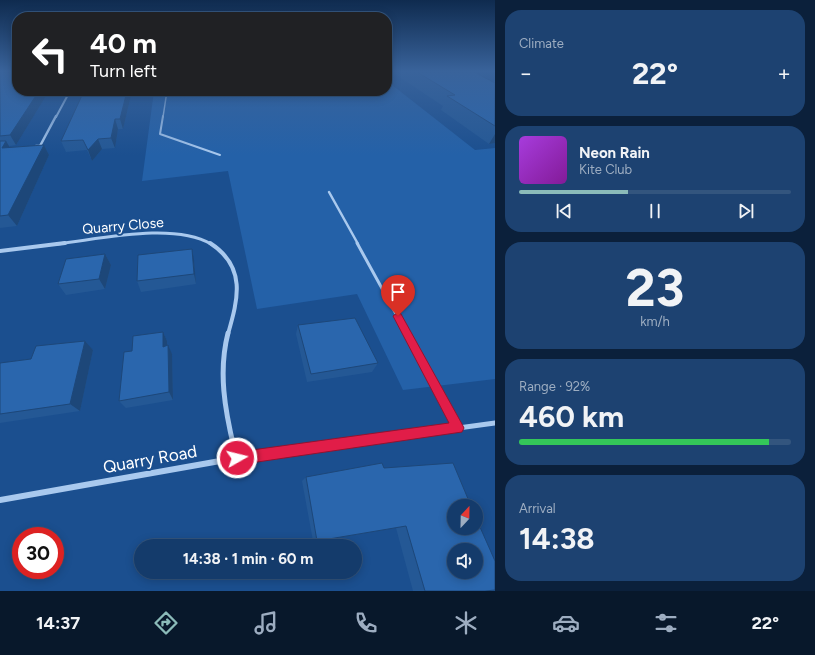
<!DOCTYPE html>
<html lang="en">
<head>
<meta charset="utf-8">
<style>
  body { margin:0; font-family:Figtree,sans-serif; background:#1d4271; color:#f1f3f6; height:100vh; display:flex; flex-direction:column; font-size:15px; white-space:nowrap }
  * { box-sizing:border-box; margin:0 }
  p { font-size:13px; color:#9dadc1 }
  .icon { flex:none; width:22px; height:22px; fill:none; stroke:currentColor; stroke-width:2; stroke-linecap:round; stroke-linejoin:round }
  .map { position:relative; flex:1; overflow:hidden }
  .sheet { display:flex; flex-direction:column; gap:10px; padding:10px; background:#0b203b; width:320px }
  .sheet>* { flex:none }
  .banner { position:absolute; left:12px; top:12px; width:380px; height:84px; border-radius:16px; box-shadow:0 2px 10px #0003,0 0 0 1px #33557e; background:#202124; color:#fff; overflow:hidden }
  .needle { width:26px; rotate:22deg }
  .tools { position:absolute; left:447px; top:499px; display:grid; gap:8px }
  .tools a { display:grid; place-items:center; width:36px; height:36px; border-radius:50%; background:#143b6b; box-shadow:0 2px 10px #0003,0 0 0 1px #33557e; font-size:20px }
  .speed { position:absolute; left:12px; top:527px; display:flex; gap:8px; font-size:20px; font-weight:700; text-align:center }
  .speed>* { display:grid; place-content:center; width:52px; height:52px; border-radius:50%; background:#143b6b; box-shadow:0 2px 10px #0003,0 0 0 1px #33557e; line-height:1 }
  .speed .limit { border:6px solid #d22; background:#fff; color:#111 }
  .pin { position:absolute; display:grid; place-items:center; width:34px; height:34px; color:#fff; margin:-41px -17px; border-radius:50% 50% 50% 0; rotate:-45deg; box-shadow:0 0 4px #0007 }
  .pin .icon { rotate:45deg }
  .me { position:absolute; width:44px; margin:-22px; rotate:82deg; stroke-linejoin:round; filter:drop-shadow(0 0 3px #0008) }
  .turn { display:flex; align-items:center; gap:14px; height:84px; padding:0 12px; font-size:18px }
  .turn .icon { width:52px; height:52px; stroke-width:2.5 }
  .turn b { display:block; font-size:28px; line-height:34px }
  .big { font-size:30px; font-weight:700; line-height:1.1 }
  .sheet .tile { flex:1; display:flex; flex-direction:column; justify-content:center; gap:6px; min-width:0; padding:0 14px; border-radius:16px; background:#1d4271 }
  .sheet .dial { align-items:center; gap:0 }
  .dial b { font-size:52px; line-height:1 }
  .song { display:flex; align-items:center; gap:12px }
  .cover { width:48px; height:48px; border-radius:6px; background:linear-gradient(135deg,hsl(280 70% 55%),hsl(290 70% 35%)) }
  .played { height:4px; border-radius:2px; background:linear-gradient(90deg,#8bbbb9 40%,#33557e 40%) }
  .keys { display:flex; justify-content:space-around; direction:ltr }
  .heat { display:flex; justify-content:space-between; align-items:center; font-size:22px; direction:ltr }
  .charge { height:6px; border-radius:3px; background:linear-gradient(90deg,#34c759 92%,#33557e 0) }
  .trip { position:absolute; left:134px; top:539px; width:228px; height:40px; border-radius:20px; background:#143b6b; box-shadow:0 2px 10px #0003,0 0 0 1px #33557e; font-weight:700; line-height:40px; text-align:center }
  .dock { display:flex; height:64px; justify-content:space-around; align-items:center; background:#08182b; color:#9dadc1 }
  .dock .icon { width:28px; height:28px }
  .dock .current { color:#8bbbb9 }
  .dock b { font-size:18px; color:#f1f3f6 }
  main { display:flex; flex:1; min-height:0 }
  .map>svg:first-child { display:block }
  .green { fill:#2461a8 }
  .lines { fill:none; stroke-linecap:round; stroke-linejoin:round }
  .service-far4 { stroke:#a9c9ee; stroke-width:1.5 }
  .service-far3 { stroke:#a9c9ee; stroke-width:2 }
  .service-far2 { stroke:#a9c9ee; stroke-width:2.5 }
  .service-far1 { stroke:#a9c9ee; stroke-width:3 }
  .service { stroke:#a9c9ee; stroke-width:3.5 }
  .minor-far5 { stroke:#a9c9ee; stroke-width:2 }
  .minor-far4 { stroke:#a9c9ee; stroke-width:2.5 }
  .minor-far3 { stroke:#a9c9ee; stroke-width:3 }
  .minor-far2 { stroke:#a9c9ee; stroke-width:4 }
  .minor-far1 { stroke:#a9c9ee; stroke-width:5 }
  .minor { stroke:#a9c9ee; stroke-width:6 }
  .wall { fill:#245895 }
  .shaded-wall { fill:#1d4779 }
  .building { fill:#2a66ad; stroke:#1d4779; fill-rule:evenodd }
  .route { fill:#e11d48; stroke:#92132f }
  .labels { text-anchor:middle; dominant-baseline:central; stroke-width:4; stroke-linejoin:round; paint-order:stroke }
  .street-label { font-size:14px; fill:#fff; stroke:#1b4f8f }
  .near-street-label { font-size:17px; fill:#fff; stroke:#1b4f8f }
</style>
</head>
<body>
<main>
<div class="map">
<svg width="495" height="591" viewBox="0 0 495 591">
  <rect width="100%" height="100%" fill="#1b4f8f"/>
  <path class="green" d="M387 81 475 150 495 148V379L403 390 357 294 257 309 228 171 142 181 154 91H387Z"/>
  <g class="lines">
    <path class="service-far4" d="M163 117 167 91"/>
    <path class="service-far3" d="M163 116 160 134 220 155"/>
    <path class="service-far2" d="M329 192 358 244"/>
    <path class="service-far1" d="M357 243 407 334"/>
    <path class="service" d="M406 333 458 428"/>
    <path class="minor-far5" d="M56 117 70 91"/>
    <path class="minor-far4" d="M36 146H40L56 116"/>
    <path class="minor-far3" d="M57 244C101 239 173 222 211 244"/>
    <path class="minor-far2" d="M210 243C247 267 238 299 228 334
      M0 251 65 243"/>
    <path class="minor-far1" d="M228 333C218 372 225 410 234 448
      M312 448 495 423"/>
    <path class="minor" d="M234 447 237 458
      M0 500 237 458 320 447"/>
  </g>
  <path class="wall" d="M0 72 17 91H49L16 145 9 146 10 147 44 145 49 155 17 226 0 228Z
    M392 72H474L495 83V143L489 144 441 110 443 106Z
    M132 91 123 129H118L115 148 102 149 92 161 87 150 66 152 61 141Z
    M105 254 111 265 105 289 66 295 58 284Z
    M194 260 196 284 141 292 137 281Z
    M298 325 378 363 372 372 307 382 296 334Z
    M163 332 167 341V346L172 354 173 400 126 408 119 401 132 351Z
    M85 341 93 350 80 411 0 423V363L31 359Z
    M384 468 485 591H413L396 528 317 541H313L302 481 306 477Z"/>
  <path class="shaded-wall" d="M39 91H49L16 145 10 135Z
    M127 91H132L123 129 120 119Z
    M115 119 118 129 115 148 111 138Z
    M495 134V143L489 144Z
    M98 139 102 149 92 161 88 150Z
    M6 141 12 151 2 148Z
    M44 145 49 155 17 226 8 215Z
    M192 249 194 260 196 284 194 274Z
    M105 254 111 265 105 289 99 279Z
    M163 332 167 341V356L163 347Z
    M85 341 93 350 80 411 70 404Z
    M168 345 172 354 173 400 169 392Z"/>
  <path class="building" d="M0 72H17V91H39L10 135 0 136Z
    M417 72H474L495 83V126L447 96 455 95Z
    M84 91H127L120 119H115L111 138 98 139 88 150 83 140 61 141Z
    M0 141H6L2 148 44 145 8 215 0 216Z
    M192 249 194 274 137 281 138 255Z
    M105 254 99 279 58 284 66 259Z
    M355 318 378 363 311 374 298 325Z
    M163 332V347L168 345 169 392 119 401 124 352 132 351 133 336Z
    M85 341 70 404 0 414V363L31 359 36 346Z
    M382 463 384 468 453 463 471 506H454V528H476V518L495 561V590L485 591H425L406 526 317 541 306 477ZM454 550H476V572H454Z"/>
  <linearGradient id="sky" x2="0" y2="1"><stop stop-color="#0f2b4f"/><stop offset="0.46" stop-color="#39639b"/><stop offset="1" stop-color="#39639b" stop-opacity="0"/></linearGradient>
  <rect width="495" height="155" fill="url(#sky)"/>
  <path class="route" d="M398 312 401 314 462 424 464 428 462 432 237 465 232 463 230 458 232 454 237 452 449 423 393 316Z"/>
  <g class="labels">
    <g class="street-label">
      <text transform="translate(123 226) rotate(-5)">Quarry Close</text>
    </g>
    <g class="near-street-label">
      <text transform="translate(150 459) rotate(-10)">Quarry Road</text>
    </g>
  </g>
</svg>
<div class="tools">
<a><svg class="needle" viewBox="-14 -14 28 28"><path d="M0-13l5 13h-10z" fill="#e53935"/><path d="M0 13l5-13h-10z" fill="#9dadc1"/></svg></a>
<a><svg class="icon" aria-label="sound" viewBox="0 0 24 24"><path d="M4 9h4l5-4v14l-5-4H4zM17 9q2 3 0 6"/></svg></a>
</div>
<div class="speed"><div class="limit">30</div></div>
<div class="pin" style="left:398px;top:316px;background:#d93025"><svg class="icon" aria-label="arrive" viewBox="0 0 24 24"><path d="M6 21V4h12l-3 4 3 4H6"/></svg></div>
<svg class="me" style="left:237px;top:458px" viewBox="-20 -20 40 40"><circle r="17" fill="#e11d48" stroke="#fff" stroke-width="3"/><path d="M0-11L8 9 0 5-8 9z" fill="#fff"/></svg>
<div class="trip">14:38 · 1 min · 60 m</div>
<div class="banner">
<div class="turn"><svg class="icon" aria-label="left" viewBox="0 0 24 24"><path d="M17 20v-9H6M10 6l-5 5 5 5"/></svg><div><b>40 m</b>Turn left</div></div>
</div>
</div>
<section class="sheet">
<div class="tile"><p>Climate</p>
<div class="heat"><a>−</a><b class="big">22°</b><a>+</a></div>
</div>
<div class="tile">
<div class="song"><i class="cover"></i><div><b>Neon Rain</b><p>Kite Club</p></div></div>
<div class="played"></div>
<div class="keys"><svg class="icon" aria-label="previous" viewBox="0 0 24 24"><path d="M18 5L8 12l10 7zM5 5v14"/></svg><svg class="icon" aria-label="pause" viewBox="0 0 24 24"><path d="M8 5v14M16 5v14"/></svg><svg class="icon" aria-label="next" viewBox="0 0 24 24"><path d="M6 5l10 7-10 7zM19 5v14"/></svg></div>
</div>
<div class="tile dial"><b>23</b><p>km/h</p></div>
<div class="tile"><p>Range · 92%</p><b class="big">460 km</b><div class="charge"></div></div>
<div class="tile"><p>Arrival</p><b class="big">14:38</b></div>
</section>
</main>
<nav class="dock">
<b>14:37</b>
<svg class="icon current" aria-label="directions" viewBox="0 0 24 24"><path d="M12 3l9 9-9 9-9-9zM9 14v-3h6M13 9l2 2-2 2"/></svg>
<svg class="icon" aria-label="music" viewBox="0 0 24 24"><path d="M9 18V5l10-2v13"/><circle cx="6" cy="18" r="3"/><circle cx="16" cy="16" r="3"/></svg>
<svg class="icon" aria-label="phone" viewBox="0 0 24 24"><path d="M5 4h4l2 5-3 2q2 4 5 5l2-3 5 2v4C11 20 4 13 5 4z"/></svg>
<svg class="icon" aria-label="climate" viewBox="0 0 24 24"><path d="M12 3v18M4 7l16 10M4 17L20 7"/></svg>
<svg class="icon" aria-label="car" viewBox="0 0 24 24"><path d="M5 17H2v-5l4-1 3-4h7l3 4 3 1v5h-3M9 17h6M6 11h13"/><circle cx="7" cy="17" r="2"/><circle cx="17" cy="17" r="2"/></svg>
<svg class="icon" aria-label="filters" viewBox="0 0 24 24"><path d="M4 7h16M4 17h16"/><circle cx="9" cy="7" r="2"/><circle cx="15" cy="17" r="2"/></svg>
<b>22°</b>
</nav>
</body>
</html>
